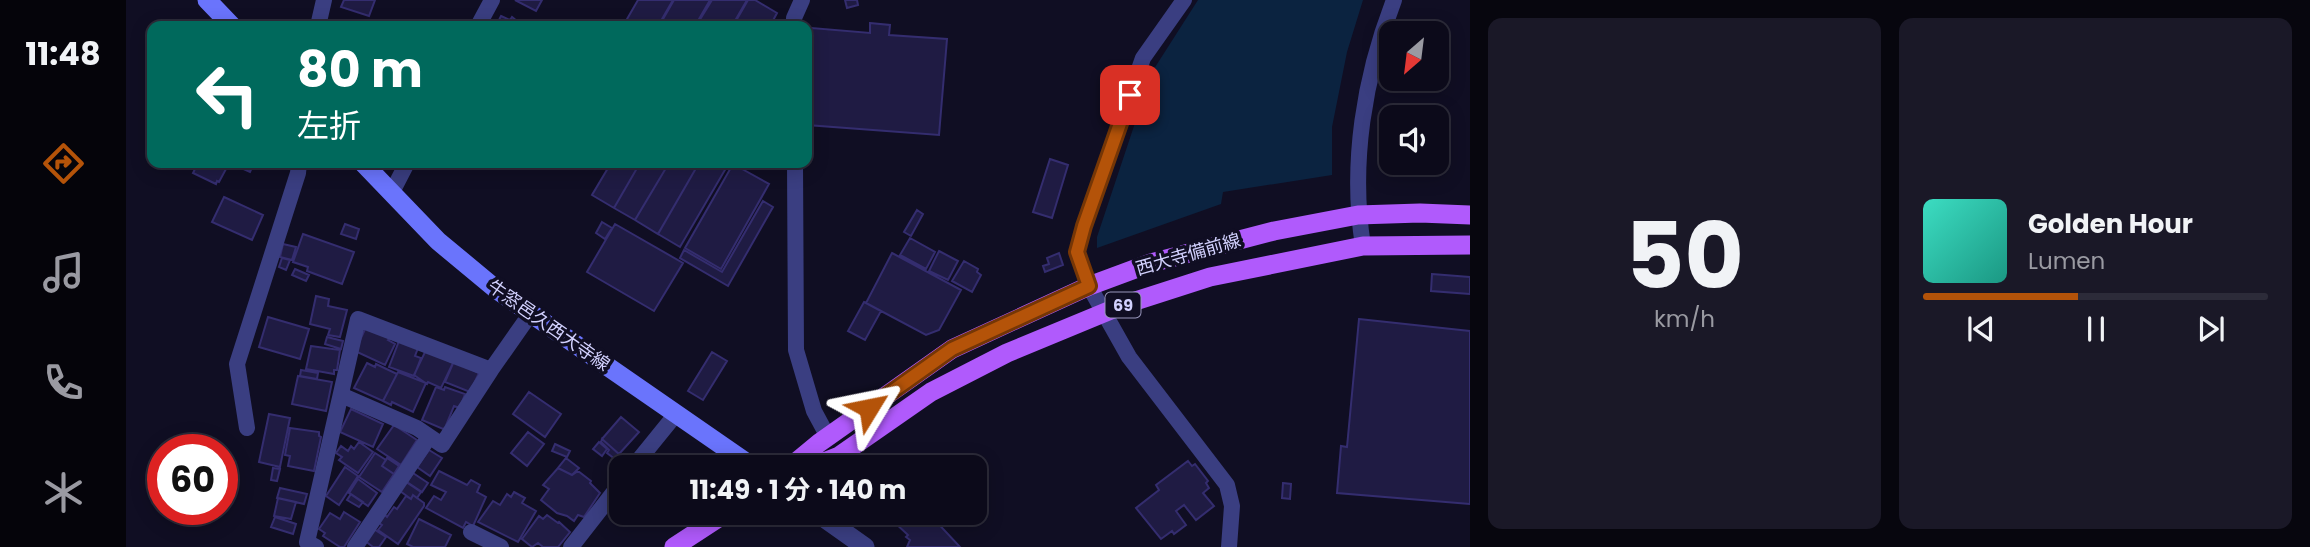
<!DOCTYPE html>
<html lang="ja">
<head>
<meta charset="utf-8">
<style>
  body { margin:0; font-family:Poppins,"Noto Sans JP",sans-serif; background:#1a1827; color:#f1f3f6; height:100vh; display:flex; flex-direction:column; font-size:26px; white-space:nowrap }
  * { box-sizing:border-box; margin:0 }
  p { font-size:23px; color:#9a9aa2 }
  .icon { flex:none; width:38px; height:38px; fill:none; stroke:currentColor; stroke-width:2; stroke-linecap:round; stroke-linejoin:round }
  .map { position:relative; flex:1; overflow:hidden }
  .drawer { display:flex; flex-direction:column; gap:18px; padding:18px; background:#07060e; width:840px }
  .drawer>* { flex:none }
  .hud { position:absolute; left:21px; top:21px; width:665px; height:147px; border-radius:14px; box-shadow:0 4px 18px #0003,0 0 0 2px #2c2b39; background:#00695c; color:#fff; overflow:hidden }
  .needle { width:46px; rotate:208deg }
  .buttons { position:absolute; left:1253px; top:21px; display:grid; gap:14px }
  .buttons a { display:grid; place-items:center; width:70px; height:70px; border-radius:14px; background:#0c0a1a; box-shadow:0 4px 18px #0003,0 0 0 2px #2c2b39; font-size:35px }
  .speed { position:absolute; left:21px; top:434px; display:flex; gap:14px; font-size:35px; font-weight:700; text-align:center }
  .speed>* { display:grid; place-content:center; width:91px; height:91px; border-radius:50%; background:#0c0a1a; box-shadow:0 4px 18px #0003,0 0 0 2px #2c2b39; line-height:1 }
  .speed .limit { border:10px solid #d22; background:#fff; color:#111 }
  .pin { position:absolute; display:grid; place-items:center; width:60px; height:60px; color:#fff; margin:-30px; border-radius:14px; box-shadow:0 4px 10px #0006 }
  .me { position:absolute; width:77px; margin:-38px; rotate:55deg; stroke-linejoin:round; filter:drop-shadow(0 0 5px #0008) }
  .turn { display:flex; align-items:center; gap:24px; height:147px; padding:0 35px; font-size:32px }
  .turn .icon { width:91px; height:91px; stroke-width:2.5 }
  .turn b { display:block; font-size:49px; line-height:60px }
  .drawer .widget { flex:1; display:flex; flex-direction:column; justify-content:center; gap:10px; min-width:0; padding:0 24px; border-radius:14px; background:#1a1827 }
  .drawer .dial { align-items:center; gap:0 }
  .dial b { font-size:91px; line-height:1 }
  .song { display:flex; align-items:center; gap:21px }
  .cover { width:84px; height:84px; border-radius:10px; background:linear-gradient(135deg,hsl(170 70% 55%),hsl(170 70% 35%)) }
  .played { height:7px; border-radius:4px; background:linear-gradient(90deg,#b45309 45%,#2c2b39 45%) }
  .keys { display:flex; justify-content:space-around; direction:ltr }
  .drawer .tiles { flex:1; display:grid; gap:18px; grid-template-columns:repeat(2,1fr) }
  .trip { position:absolute; left:483px; top:455px; width:378px; height:70px; border-radius:14px; background:#0c0a1a; box-shadow:0 4px 18px #0003,0 0 0 2px #2c2b39; font-weight:700; line-height:70px; text-align:center }
  main { display:flex; flex:1; min-height:0 }
  .menu { display:flex; flex-direction:column; width:126px; justify-content:space-around; align-items:center; background:#05040a; color:#9a9aa2 }
  .menu .icon { width:49px; height:49px }
  .menu .current { color:#b45309 }
  .menu b { font-size:32px; color:#f1f3f6 }
  .map>svg:first-child { display:block }
  .water { fill:#0b2340 }
  .building { fill:#1f1b43; stroke:#342d6f; stroke-width:2 }
  .lines { fill:none; stroke-linecap:round; stroke-linejoin:round }
  .minor { stroke:#3a3e81; stroke-width:16 }
  .tertiary { stroke:#3a3e81; stroke-width:19 }
  .secondary { stroke:#6a74fc; stroke-width:19 }
  .primary { stroke:#b05afc; stroke-width:19 }
  .route-casing { stroke:#753606; stroke-width:18 }
  .route { stroke:#b45309; stroke-width:12 }
  .labels { text-anchor:middle; dominant-baseline:central; stroke-width:7; stroke-linejoin:round; paint-order:stroke }
  .shield { fill:#100e23; stroke:#9896bc; stroke-width:2 }
  .shield-label { font-size:16px; font-weight:bold; fill:#d2d1fe }
  .street-label { font-size:18px; fill:#d2d1fe; stroke:#100e23 }
</style>
</head>
<body>
<main>
<nav class="menu">
<b>11:48</b>
<svg class="icon current" aria-label="directions" viewBox="0 0 24 24"><path d="M12 3l9 9-9 9-9-9zM9 14v-3h6M13 9l2 2-2 2"/></svg>
<svg class="icon" aria-label="music" viewBox="0 0 24 24"><path d="M9 18V5l10-2v13"/><circle cx="6" cy="18" r="3"/><circle cx="16" cy="16" r="3"/></svg>
<svg class="icon" aria-label="phone" viewBox="0 0 24 24"><path d="M5 4h4l2 5-3 2q2 4 5 5l2-3 5 2v4C11 20 4 13 5 4z"/></svg>
<svg class="icon" aria-label="climate" viewBox="0 0 24 24"><path d="M12 3v18M4 7l16 10M4 17L20 7"/></svg>
</nav>
<div class="map">
<svg width="1344" height="547" viewBox="0 0 1344 547">
  <rect width="100%" height="100%" fill="#100e23"/>
  <path class="water" d="M1072 0H1237L1221 52 1206 127V175L1097 192 1095 204 971 248V237L1026 72Z"/>
  <path class="building" d="M218 0H249L243 16 215 7Z
    M389 0H416L410 11Z
    M512 0H547L532 26H497Z
    M548 0H584L569 26H533Z
    M586 0H621L606 26H570Z
    M622 0H629L651 13 644 26H607Z
    M719 0H731L732 5 721 8Z
    M375 16 384 20 386 17 397 26H370Z
    M744 23 764 25 763 35 821 39 813 135 681 125 686 28 744 33Z
    M924 159 942 165 926 218 907 212Z
    M72 163H90L97 166 100 169 93 182 91 181 90 184 67 173Z
    M104 163H128L124 172Z
    M485 163H514L488 208 466 195Z
    M514 163H543L509 220 488 208Z
    M543 163H573L532 234 509 220Z
    M573 163H603L554 247 532 234Z
    M607 164 643 184 595 269 559 248Z
    M98 197 137 215 126 240 86 222Z
    M637 201 647 207 602 286 554 258 558 250 596 272Z
    M791 210 797 214 785 236 778 232Z
    M476 222 486 228 479 239 470 233Z
    M219 224 233 229 230 239 215 234Z
    M489 224 557 263 528 311 461 272Z
    M177 234 228 252 216 284 181 271 182 267 167 262Z
    M784 238 809 252 800 269 774 255Z
    M157 244 170 247 166 260 154 257Z
    M813 251 832 261 822 280 803 271Z
    M766 253 835 290 813 330 800 335 740 303Z
    M933 253 937 265 919 272 917 266 923 264 921 258Z
    M156 258 164 260 160 270 153 267Z
    M838 261 852 269 851 272 855 275 846 292 826 281Z
    M169 269 183 275 180 281 166 275Z
    M1306 274 1344 277V294L1305 291Z
    M190 296 203 299 202 306 221 310 214 337 202 335 204 329 184 324Z
    M738 302 755 311 739 340 722 331Z
    M142 317 183 329 174 359 133 347Z
    M1233 319 1344 331V504L1211 493 1215 446 1221 447Z
    M240 327 264 338 262 340 269 344 259 365 229 351Z
    M201 337 217 341 215 349 199 344Z
    M273 341 292 348 289 356 295 358 288 376 263 367Z
    M185 346 214 350 211 370H208V374L180 369Z
    M300 350 327 363 315 388 302 382 301 384 288 375Z
    M586 352 601 361 577 400 562 391Z
    M328 361 353 373 344 392 319 382Z
    M241 363 249 367 250 364 271 374 257 401 228 388Z
    M175 370 192 373 191 379 174 376Z
    M272 372 300 383 287 412 266 402 265 405 257 401Z
    M172 376 206 382 200 411 166 404Z
    M310 387 318 390 319 387 339 394 334 408 328 406 319 428 317 429 296 420Z
    M403 392 435 414 419 437 387 414Z
    M225 409 257 424 247 447 214 432Z
    M143 414 164 418 154 467 133 462Z
    M495 417 513 432 493 454 476 439Z
    M268 425 291 440 275 465 251 449Z
    M164 428 193 432V436L195 437 188 471 162 466 164 456 159 455Z
    M402 432 418 444 401 466 385 453Z
    M476 439 493 454 489 459 481 453 483 450 475 442Z
    M233 442 247 452 232 473 213 460 216 457 210 453 215 446 222 451 225 446 228 449Z
    M473 442 481 449 476 456 467 449Z
    M429 444 444 451 441 457 426 451Z
    M303 450 316 458 304 476 291 467Z
    M249 453 260 460 256 466 268 474 256 492 233 477Z
    M261 458 273 466 268 474 256 466Z
    M440 458 453 468 446 475 432 468Z
    M1062 461 1066 466 1069 464 1082 481 1080 483 1083 488 1077 493 1088 506 1070 520 1058 505 1050 511 1060 525 1048 534 1046 531 1035 539 1010 508 1033 490 1030 485Z
    M219 467 232 476 213 505 200 496Z
    M147 468 154 469 151 481 145 480Z
    M432 468 446 475 452 471 465 481 464 483 474 493 458 517 452 515 448 521 441 516 431 513 415 500 423 489 417 485Z
    M313 471 341 485 345 480 354 485 351 492 360 497 347 526 340 522 337 528 300 508 308 496 315 500 320 492 305 485Z
    M287 473 302 483 296 492 281 482Z
    M232 479 251 493 242 506 223 493Z
    M280 482 295 492 291 498 287 495 285 499 274 491Z
    M1157 483 1165 484 1164 499 1156 498Z
    M154 488 181 494 178 504 151 498Z
    M388 492 399 498 396 503 410 511 392 542 352 522 367 501 374 505 381 494 385 497Z
    M225 494 237 502 233 507 221 500Z
    M287 495 298 503V506L272 544 252 530 256 525 253 523 258 514 261 517 268 507 271 509 280 496 285 499Z
    M152 498 170 502 165 519 148 516Z
    M218 512 234 522 218 547H214L197 536 199 533 193 529 204 513 214 519Z
    M776 513H809L805 516 834 547H781L784 540 780 537 782 535 767 521Z
    M421 515 432 523 433 522 444 532 432 547H417L412 543 406 547 396 539 413 516 417 519Z
    M149 517 170 524 167 534 145 527Z
    M293 519 325 535 319 547H287L281 544Z
    M246 528 260 537 253 547H247L238 540Z"/>
  <g class="lines">
    <path class="minor" d="M1058 0 1017 58 958 226 951 252 963 286 1003 357 1101 485 1106 506 1103 547
      M192 26 198 0
      M352 26 366 0
      M668 26V18L676 0
      M669 163 670 350 688 411 702 437
      M266 192 281 163
      M1237 246C1224 164 1238 77 1268 0
      M215 395 291 428 316 445 365 370
      M121 428 111 364 172 173 173 163
      M507 467 550 414
      M345 532 375 547
      M190 547 181 542 232 319 365 370 405 313
      M229 547 303 437
      M445 547 495 483"/>
    <path class="tertiary" d="M691 513 739 547"/>
    <path class="secondary" d="M81 0 106 26
      M237 163 312 241 371 290 627 467"/>
    <path class="primary" d="M664 467 693 443 826 349 963 286 1025 263 1148 231 1232 215 1294 213 1344 215
      M685 467 713 456 805 392 881 353 997 305 1084 277 1237 246 1344 245
      M548 547 600 513"/>
  </g>
  <g class="lines">
    <defs>
      <path id="route" d="M743 408 826 349 963 286 951 252 958 226 1004 95"/>
    </defs>
    <use href="#route" class="route-casing"/>
    <use href="#route" class="route"/>
  </g>
  <g class="labels">
    <rect class="shield" x="979.5" y="292.5" width="35" height="25" rx="5"/>
    <g class="shield-label">
      <text x="997" y="305">69</text>
    </g>
    <g class="street-label">
      <text transform="translate(1062 254) rotate(-16)">西大寺備前線</text>
      <text transform="translate(423 325) rotate(35)">牛窓邑久西大寺線</text>
    </g>
  </g>
</svg>
<div class="buttons">
<a><svg class="needle" viewBox="-14 -14 28 28"><path d="M0-13l5 13h-10z" fill="#e53935"/><path d="M0 13l5-13h-10z" fill="#9a9aa2"/></svg></a>
<a><svg class="icon" aria-label="sound" viewBox="0 0 24 24"><path d="M4 9h4l5-4v14l-5-4H4zM17 9q2 3 0 6"/></svg></a>
</div>
<div class="speed"><div class="limit">60</div></div>
<div class="pin" style="left:1004px;top:95px;background:#d93025"><svg class="icon" aria-label="arrive" viewBox="0 0 24 24"><path d="M6 21V4h12l-3 4 3 4H6"/></svg></div>
<svg class="me" style="left:743px;top:408px" viewBox="-20 -20 40 40"><path d="M0-17L14 15 0 8-14 15z" fill="#b45309" stroke="#fff" stroke-width="4"/></svg>
<div class="trip">11:49 · 1 分 · 140 m</div>
<div class="hud">
<div class="turn"><svg class="icon" aria-label="left" viewBox="0 0 24 24"><path d="M17 20v-9H6M10 6l-5 5 5 5"/></svg><div><b>80 m</b>左折</div></div>
</div>
</div>
<section class="drawer">
<div class="tiles">
<div class="widget dial"><b>50</b><p>km/h</p></div>
<div class="widget">
<div class="song"><i class="cover"></i><div><b>Golden Hour</b><p>Lumen</p></div></div>
<div class="played"></div>
<div class="keys"><svg class="icon" aria-label="previous" viewBox="0 0 24 24"><path d="M18 5L8 12l10 7zM5 5v14"/></svg><svg class="icon" aria-label="pause" viewBox="0 0 24 24"><path d="M8 5v14M16 5v14"/></svg><svg class="icon" aria-label="next" viewBox="0 0 24 24"><path d="M6 5l10 7-10 7zM19 5v14"/></svg></div>
</div>
</div>
</section>
</main>
</body>
</html>
